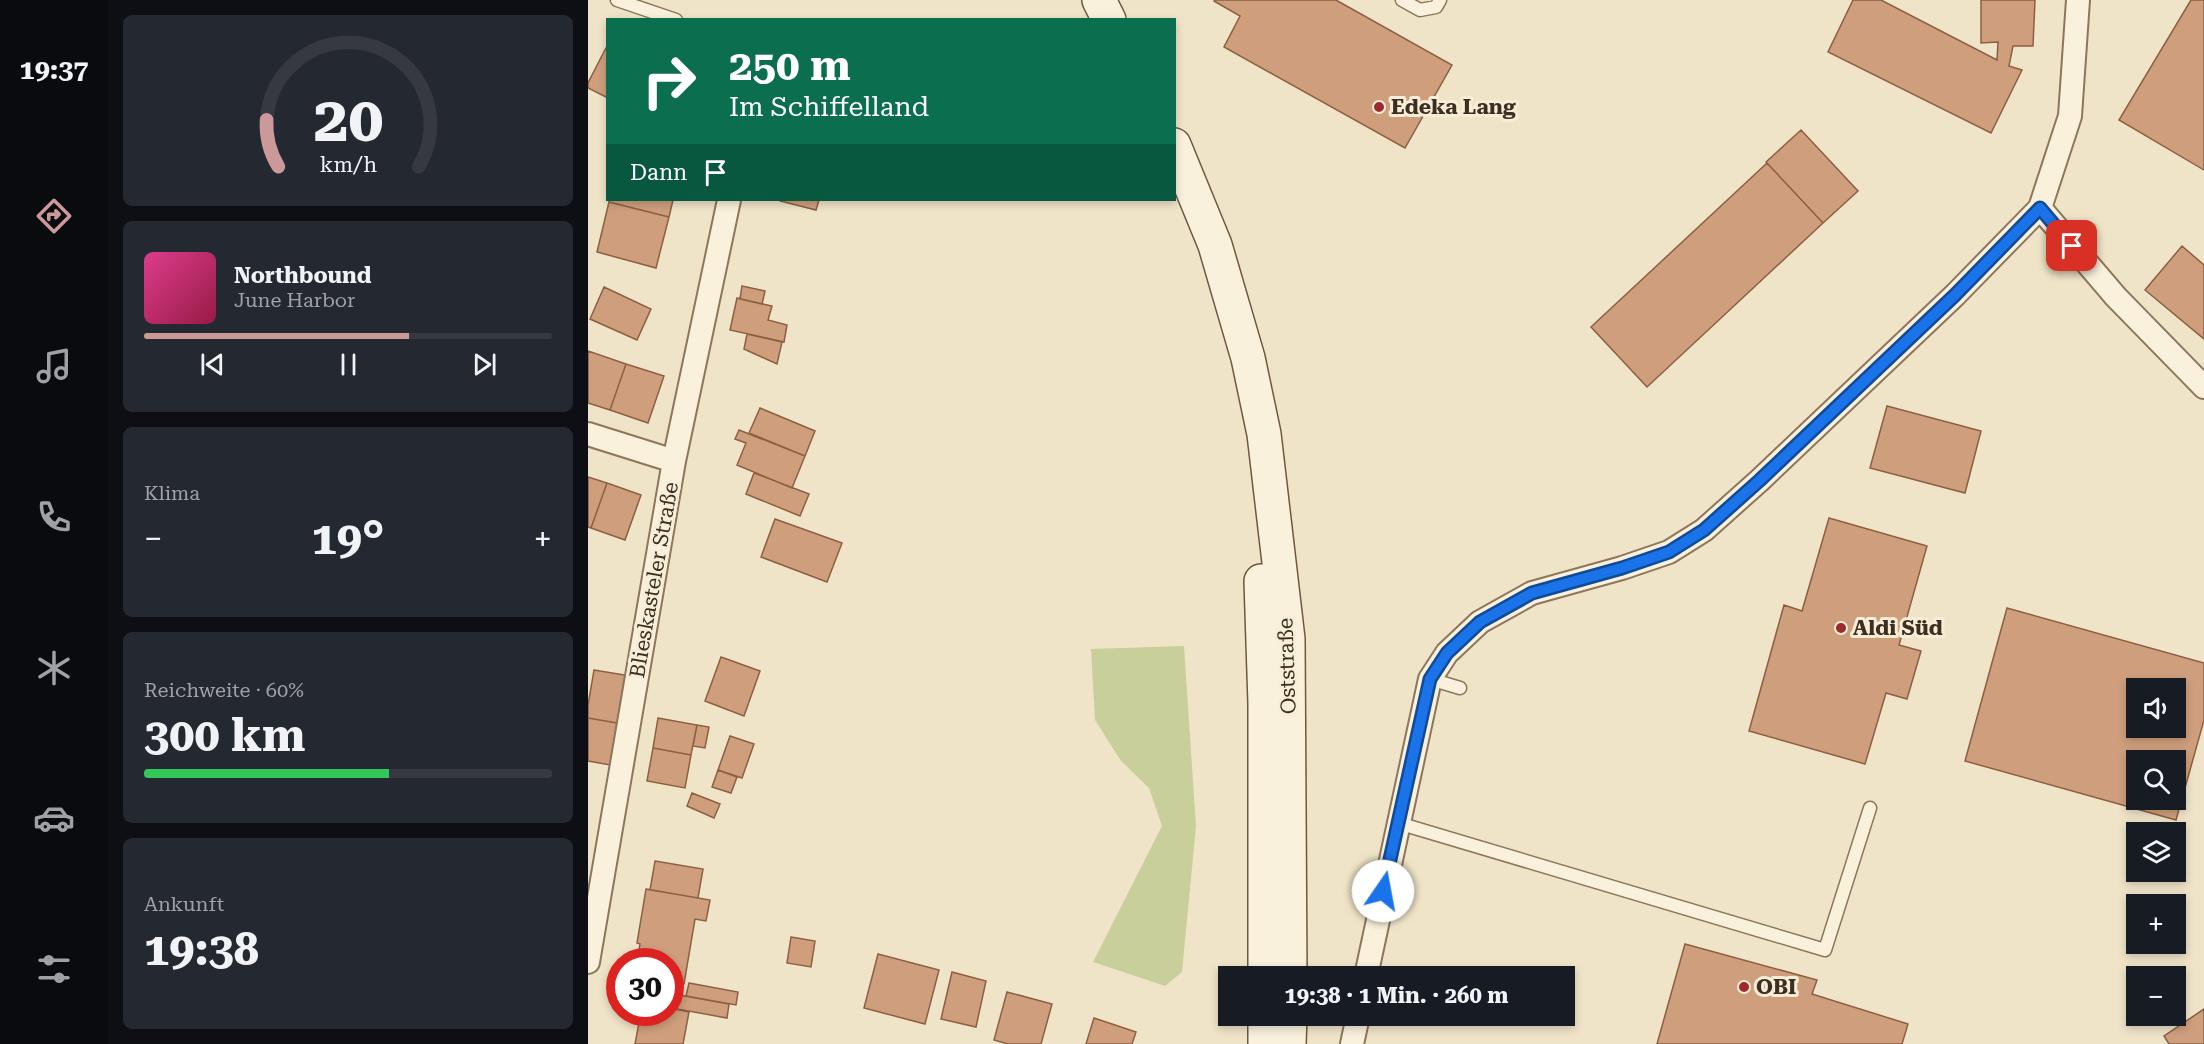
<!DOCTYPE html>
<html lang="de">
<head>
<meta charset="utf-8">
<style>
  body { margin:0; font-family:"Roboto Serif",serif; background:#242831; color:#f1f3f6; height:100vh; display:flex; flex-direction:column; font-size:22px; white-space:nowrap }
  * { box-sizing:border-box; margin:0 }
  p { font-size:20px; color:#9ea1a6 }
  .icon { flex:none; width:33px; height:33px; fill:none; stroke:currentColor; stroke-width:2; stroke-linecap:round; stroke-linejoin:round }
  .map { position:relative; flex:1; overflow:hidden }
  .drawer { display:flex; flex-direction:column; gap:15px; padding:15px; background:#0d0f14; width:480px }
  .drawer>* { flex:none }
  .banner { position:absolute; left:18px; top:18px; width:570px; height:183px; border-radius:0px; box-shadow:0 3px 9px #0003; background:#0b6e4f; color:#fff; overflow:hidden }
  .buttons { position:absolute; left:1538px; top:678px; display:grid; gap:12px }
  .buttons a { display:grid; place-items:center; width:60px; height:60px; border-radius:0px; background:#171b24; box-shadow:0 3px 9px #0003; font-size:30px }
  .speed { position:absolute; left:18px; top:948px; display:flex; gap:12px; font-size:30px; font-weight:700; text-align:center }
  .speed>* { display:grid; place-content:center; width:78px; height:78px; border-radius:50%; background:#171b24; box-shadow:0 3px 9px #0003; line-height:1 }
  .speed .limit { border:9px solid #d22; background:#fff; color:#111 }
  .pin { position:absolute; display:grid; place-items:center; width:51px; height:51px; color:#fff; margin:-26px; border-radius:12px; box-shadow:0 3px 9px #0006 }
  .me { position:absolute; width:66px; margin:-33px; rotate:12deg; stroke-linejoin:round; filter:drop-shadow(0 0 4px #0008) }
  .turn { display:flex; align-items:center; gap:21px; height:126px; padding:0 24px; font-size:27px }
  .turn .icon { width:78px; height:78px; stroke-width:2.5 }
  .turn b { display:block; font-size:42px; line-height:51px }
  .then { display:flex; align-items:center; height:57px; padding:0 24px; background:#0003; gap:12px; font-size:22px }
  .big { font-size:45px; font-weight:700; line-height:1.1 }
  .drawer .card { flex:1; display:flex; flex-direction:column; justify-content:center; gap:9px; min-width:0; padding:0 21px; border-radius:9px; background:#242831 }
  .drawer .dial { align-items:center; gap:0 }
  .dial svg { height:156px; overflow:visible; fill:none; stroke:#363941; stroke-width:7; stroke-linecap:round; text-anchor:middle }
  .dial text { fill:#f1f3f6; stroke:none }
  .song { display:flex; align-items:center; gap:18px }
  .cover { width:72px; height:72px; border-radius:9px; background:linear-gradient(135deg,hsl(330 70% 55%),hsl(340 70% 35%)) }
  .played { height:6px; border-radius:3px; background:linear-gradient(90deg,#cc999b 65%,#363941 65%) }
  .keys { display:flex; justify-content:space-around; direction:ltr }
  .heat { display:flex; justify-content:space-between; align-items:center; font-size:33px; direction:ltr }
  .charge { height:9px; border-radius:4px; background:linear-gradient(90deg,#34c759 60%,#363941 0) }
  .trip { position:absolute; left:630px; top:966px; width:357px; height:60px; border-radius:0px; background:#171b24; box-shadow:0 3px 9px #0003; font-weight:700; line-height:60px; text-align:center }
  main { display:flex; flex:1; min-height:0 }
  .menu { display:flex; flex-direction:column; width:108px; justify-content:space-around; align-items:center; background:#090b0e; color:#9ea1a6 }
  .menu .icon { width:42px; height:42px }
  .menu .on { color:#cc999b }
  .menu b { font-size:27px; color:#f1f3f6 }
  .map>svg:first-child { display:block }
  .green { fill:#c9cf9b }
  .building { fill:#cf9f7d; stroke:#8d5f41; stroke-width:1.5; fill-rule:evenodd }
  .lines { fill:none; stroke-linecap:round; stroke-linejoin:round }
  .service-casing { stroke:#8d765c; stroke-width:15 }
  .minor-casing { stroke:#8d765c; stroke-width:26 }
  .secondary-casing { stroke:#6f573f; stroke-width:36 }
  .service { stroke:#faf1dc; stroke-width:12 }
  .minor { stroke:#faf1dc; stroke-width:22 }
  .secondary { stroke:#faf1dc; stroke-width:33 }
  .route-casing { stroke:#114b97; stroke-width:15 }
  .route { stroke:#1a73e8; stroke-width:10 }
  .poi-dot { fill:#9e2a2b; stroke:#f7eed8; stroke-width:2 }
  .labels { text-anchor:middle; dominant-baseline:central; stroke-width:6; stroke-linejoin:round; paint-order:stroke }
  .poi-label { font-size:21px; font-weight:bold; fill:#3d2e20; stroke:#f7eed8; text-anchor:start }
  .street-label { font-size:21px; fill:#3d2e20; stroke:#f7eed8 }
</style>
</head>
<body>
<main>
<nav class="menu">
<b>19:37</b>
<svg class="icon on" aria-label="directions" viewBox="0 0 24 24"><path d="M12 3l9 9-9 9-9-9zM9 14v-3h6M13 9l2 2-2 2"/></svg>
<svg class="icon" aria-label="music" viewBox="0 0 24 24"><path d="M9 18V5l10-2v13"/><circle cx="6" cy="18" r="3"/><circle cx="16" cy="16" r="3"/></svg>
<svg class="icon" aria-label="phone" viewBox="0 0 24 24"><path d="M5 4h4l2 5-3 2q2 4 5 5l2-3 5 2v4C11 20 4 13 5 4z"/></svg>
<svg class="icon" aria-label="climate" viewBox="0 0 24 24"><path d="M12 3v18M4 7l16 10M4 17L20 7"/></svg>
<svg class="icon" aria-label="car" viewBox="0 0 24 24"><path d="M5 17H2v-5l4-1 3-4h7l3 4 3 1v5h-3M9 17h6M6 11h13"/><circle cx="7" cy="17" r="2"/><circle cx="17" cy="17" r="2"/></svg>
<svg class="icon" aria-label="filters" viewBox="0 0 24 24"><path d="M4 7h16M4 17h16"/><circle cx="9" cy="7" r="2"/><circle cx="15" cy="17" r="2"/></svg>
</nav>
<section class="drawer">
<div class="card dial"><svg viewBox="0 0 100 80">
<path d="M14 69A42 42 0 1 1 86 69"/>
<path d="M14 69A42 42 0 0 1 8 45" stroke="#cc999b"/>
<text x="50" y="56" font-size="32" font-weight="700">20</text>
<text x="50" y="72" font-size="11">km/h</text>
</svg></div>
<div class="card">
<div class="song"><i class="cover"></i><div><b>Northbound</b><p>June Harbor</p></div></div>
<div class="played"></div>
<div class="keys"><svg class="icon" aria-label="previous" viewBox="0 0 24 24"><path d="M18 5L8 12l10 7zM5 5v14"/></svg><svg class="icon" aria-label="pause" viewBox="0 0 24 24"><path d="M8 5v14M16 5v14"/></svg><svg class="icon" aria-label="next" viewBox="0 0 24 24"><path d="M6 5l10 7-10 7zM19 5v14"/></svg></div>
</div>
<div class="card"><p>Klima</p>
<div class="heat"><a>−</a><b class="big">19°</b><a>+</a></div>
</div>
<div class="card"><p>Reichweite · 60%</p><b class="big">300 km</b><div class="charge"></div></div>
<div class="card"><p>Ankunft</p><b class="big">19:38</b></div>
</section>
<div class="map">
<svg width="1616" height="1044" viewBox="0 0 1616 1044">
  <rect width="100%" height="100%" fill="#f0e4c8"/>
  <path class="green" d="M596 646 608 826 594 972 577 986 505 962 574 826 561 788 533 761 507 720 503 649Z"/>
  <path class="building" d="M627 0H748L864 65 817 148 636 47 652 16 626 1Z
    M1265 0H1293L1409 60 1410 42 1393 43V0H1447L1445 46H1425L1421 66 1434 70 1403 133 1240 52Z
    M1603 0H1616V170L1531 120Z
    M20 44V98L0 88V83Z
    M1213 130 1270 191 1235 223 1178 162Z
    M1179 163 1235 223 1059 387 1003 327Z
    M22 200H85L81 217 21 202Z
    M192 200H231L228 210 192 201Z
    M21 202 81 217 68 268 9 252Z
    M1594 246 1616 265V339L1557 290Z
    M154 286 177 291 174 304 152 299Z
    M16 287 63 309 49 340 2 319Z
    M149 298 184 306 180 320 199 325 196 342 142 330Z
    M159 334 194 342 189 364 156 349Z
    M0 351 38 364 22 410 0 403Z
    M38 364 76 376 60 423 22 410Z
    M1299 406 1393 431 1377 493 1282 468Z
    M172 408 227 431 217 456 161 433Z
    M151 430 217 456 204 488 149 465 158 443 147 439Z
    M166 473 221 494 212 516 158 494Z
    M0 477 19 483 3 528 0 527Z
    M19 483 53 495 37 540 3 528Z
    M1241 518 1339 546 1311 645 1333 651 1319 699 1298 693 1277 764 1161 731 1196 605 1214 611Z
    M187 519 254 543 239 582 173 557Z
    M1419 608 1616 663V720L1588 820 1377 761ZM1548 688H1587V728H1548ZM1548 760H1587V800H1548Z
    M133 657 172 671 156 716 117 701Z
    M6 670 37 675 29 723 0 718V705Z
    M0 718 29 723 22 765 0 761Z
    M70 718 109 725 103 755 65 748Z
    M109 725 121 727 117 748 105 746Z
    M142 736 166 744 154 778 130 770Z
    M65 748 103 755 97 788 59 781Z
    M130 770 149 777 143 793 124 787Z
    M104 793 132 804 126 818 99 806Z
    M67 861 115 869 110 898 62 890Z
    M58 889 122 900 118 921 107 919 96 984 82 982V962H49L52 944 49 943Z
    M203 937 227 941 223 967 199 963Z
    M1097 944 1229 980 1224 994 1320 1024 1314 1044H1069Z
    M290 954 351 970 337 1024 276 1008Z
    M364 972 398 981 388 1027 353 1019Z
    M101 983 150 992 148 1005 98 996Z
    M419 992 464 1004 453 1044H420L406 1040Z
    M91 995 141 1004 139 1018 89 1009Z
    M82 1008 101 1012 95 1044H47L53 1012H82Z
    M1616 1009V1044H1581L1576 1036Z
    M506 1018 548 1032 544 1044H498Z"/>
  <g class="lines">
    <defs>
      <path id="service" d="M29 0 88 20
        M814 0 832 10 848 7 852 0
        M842 679 872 688
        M810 823 1237 950 1282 808"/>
      <path id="minor" d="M1490 0 1482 116 1452 208 1528 297 1616 387
        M0 434 86 461
        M0 962 86 461 141 200
        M778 976 842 679 859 653 892 622 944 593 1034 568 1081 552 1116 530 1172 480 1367 295 1452 208
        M764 1044 770 1016"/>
      <path id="secondary" d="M511 0 521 20
        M586 145 627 245 660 358 676 434 700 639 702 976
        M673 581 677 704V976
        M677 1016V1044
        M701 1044 702 1016"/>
    </defs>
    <use href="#service" class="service-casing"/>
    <use href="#minor" class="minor-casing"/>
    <use href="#secondary" class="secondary-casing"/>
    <use href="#service" class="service"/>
    <use href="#minor" class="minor"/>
    <use href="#secondary" class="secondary"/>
  </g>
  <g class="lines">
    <defs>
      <path id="route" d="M795 891 842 679 859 653 892 622 944 593 1034 568 1081 552 1116 530 1172 480 1367 295 1452 208 1484 246"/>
    </defs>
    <use href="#route" class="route-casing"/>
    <use href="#route" class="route"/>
  </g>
  <g class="poi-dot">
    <circle cx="791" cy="107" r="6"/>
    <circle cx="1253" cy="628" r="6"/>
    <circle cx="1156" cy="987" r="6"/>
  </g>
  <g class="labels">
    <g class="poi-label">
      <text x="803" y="107">Edeka Lang</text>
      <text x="1265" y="628">Aldi Süd</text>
      <text x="1168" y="987">OBI</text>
    </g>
    <g class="street-label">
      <text transform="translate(66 580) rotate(-80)">Blieskasteler Straße</text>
      <text transform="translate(699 666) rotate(-92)">Oststraße</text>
    </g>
  </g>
</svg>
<div class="buttons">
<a><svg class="icon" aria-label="sound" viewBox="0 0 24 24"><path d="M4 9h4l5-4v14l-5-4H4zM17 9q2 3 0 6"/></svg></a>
<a><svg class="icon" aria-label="search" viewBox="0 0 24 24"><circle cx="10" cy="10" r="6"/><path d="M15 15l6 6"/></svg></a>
<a><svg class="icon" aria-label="layers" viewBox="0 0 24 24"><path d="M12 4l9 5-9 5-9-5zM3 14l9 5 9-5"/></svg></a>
<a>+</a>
<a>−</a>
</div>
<div class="speed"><div class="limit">30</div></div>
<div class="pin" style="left:1484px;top:246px;background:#d93025"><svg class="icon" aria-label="arrive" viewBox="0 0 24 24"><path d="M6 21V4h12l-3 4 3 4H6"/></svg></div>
<svg class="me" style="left:795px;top:891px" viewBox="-20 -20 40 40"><circle r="19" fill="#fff"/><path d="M0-13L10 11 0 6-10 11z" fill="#1a73e8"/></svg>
<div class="trip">19:38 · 1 Min. · 260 m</div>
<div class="banner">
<div class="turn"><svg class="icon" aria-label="right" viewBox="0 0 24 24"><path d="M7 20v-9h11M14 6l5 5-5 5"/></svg><div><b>250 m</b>Im Schiffelland</div></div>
<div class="then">Dann<svg class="icon" aria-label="arrive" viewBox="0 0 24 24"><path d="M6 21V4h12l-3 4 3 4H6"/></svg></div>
</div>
</div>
</main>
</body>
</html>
